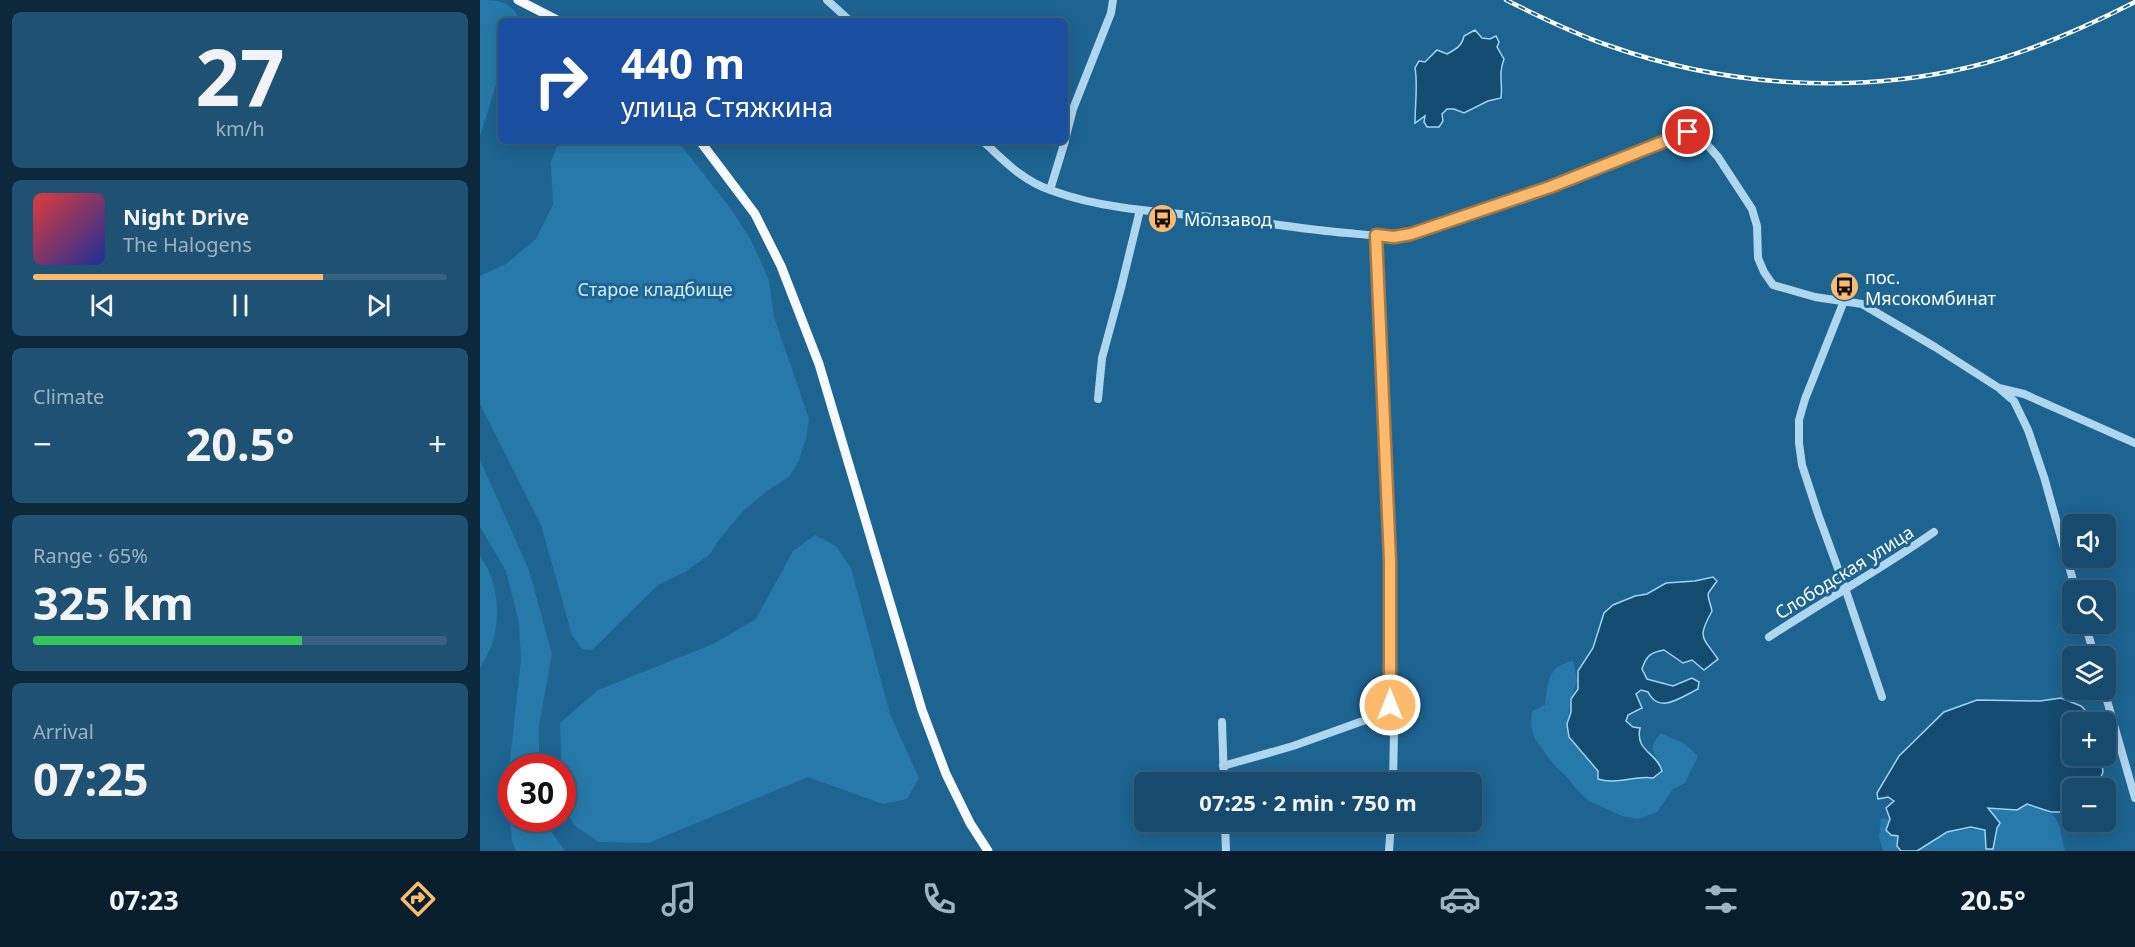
<!DOCTYPE html>
<html lang="en">
<head>
<meta charset="utf-8">
<style>
  body { margin:0; font-family:"Noto Sans",sans-serif; background:#1f5272; color:#f1f3f6; height:100vh; display:flex; flex-direction:column; font-size:22px; white-space:nowrap }
  * { box-sizing:border-box; margin:0 }
  p { font-size:20px; color:#9eb3c2 }
  .icon { flex:none; width:33px; height:33px; fill:none; stroke:currentColor; stroke-width:2; stroke-linecap:round; stroke-linejoin:round }
  .map { position:relative; flex:1; overflow:hidden }
  .sheet { display:flex; flex-direction:column; gap:12px; padding:12px; background:#0c293c; width:480px }
  .sheet>* { flex:none }
  .hud { position:absolute; left:18px; top:18px; width:570px; height:126px; border-radius:9px; box-shadow:0 3px 15px #0003,0 0 0 2px #356380; background:#1a4fa0; color:#fff; overflow:hidden }
  .controls { position:absolute; left:1582px; top:514px; display:grid; gap:12px }
  .controls a { display:grid; place-items:center; width:54px; height:54px; border-radius:9px; background:#164b6d; box-shadow:0 3px 15px #0003,0 0 0 2px #356380; font-size:30px }
  .speed { position:absolute; left:18px; top:754px; display:flex; gap:12px; font-size:30px; font-weight:700; text-align:center }
  .speed>* { display:grid; place-content:center; width:78px; height:78px; border-radius:50%; background:#164b6d; box-shadow:0 3px 15px #0003,0 0 0 2px #356380; line-height:1 }
  .speed .limit { border:9px solid #d22; background:#fff; color:#111 }
  .pin { position:absolute; display:grid; place-items:center; width:51px; height:51px; color:#fff; margin:-26px; border:3px solid #fff; border-radius:50%; box-shadow:0 2px 6px #0007 }
  .me { position:absolute; width:66px; margin:-33px; rotate:0deg; stroke-linejoin:round; filter:drop-shadow(0 0 4px #0008) }
  .turn { display:flex; align-items:center; gap:21px; height:126px; padding:0 24px; font-size:27px }
  .turn .icon { width:78px; height:78px; stroke-width:2.5 }
  .turn b { display:block; font-size:42px; line-height:51px }
  .big { font-size:45px; font-weight:700; line-height:1.1 }
  .sheet .tile { flex:1; display:flex; flex-direction:column; justify-content:center; gap:9px; min-width:0; padding:0 21px; border-radius:9px; background:#1f5272 }
  .sheet .dial { align-items:center; gap:0 }
  .dial b { font-size:78px; line-height:1 }
  .song { display:flex; align-items:center; gap:18px }
  .cover { width:72px; height:72px; border-radius:9px; background:linear-gradient(135deg,hsl(0 70% 55%),hsl(230 70% 35%)) }
  .played { height:6px; border-radius:3px; background:linear-gradient(90deg,#fdba6c 70%,#356380 70%) }
  .keys { display:flex; justify-content:space-around; direction:ltr }
  .heat { display:flex; justify-content:space-between; align-items:center; font-size:33px; direction:ltr }
  .charge { height:9px; border-radius:4px; background:linear-gradient(90deg,#34c759 65%,#356380 0) }
  .trip { position:absolute; left:654px; top:772px; width:348px; height:60px; border-radius:9px; background:#164b6d; box-shadow:0 3px 15px #0003,0 0 0 2px #356380; font-weight:700; line-height:60px; text-align:center }
  .tab-bar { display:flex; height:96px; justify-content:space-around; align-items:center; background:#091e2c; color:#9eb3c2 }
  .tab-bar .icon { width:42px; height:42px }
  .tab-bar .current { color:#fdba6c }
  .tab-bar b { font-size:27px; color:#f1f3f6 }
  main { display:flex; flex:1; min-height:0 }
  .map>svg:first-child { display:block }
  .green { fill:#2779aa }
  .water { fill:#144b70; stroke:#a1d3f0; stroke-width:1.5 }
  .lines { fill:none; stroke-linecap:round; stroke-linejoin:round }
  .minor { stroke:#aed6ee; stroke-width:8 }
  .major { stroke:#f5faff; stroke-width:9 }
  .rail-casing { stroke:#fff; stroke-width:4.5 }
  .rail { stroke:#1d6491; stroke-width:2; stroke-dasharray:7; stroke-linecap:butt }
  .route-casing { stroke:#a47946; stroke-width:15 }
  .route { stroke:#fdba6c; stroke-width:10 }
  .labels { text-anchor:middle; dominant-baseline:central; stroke-width:6; stroke-linejoin:round; paint-order:stroke }
  .poi-label { font-size:18px; fill:#fff; stroke:#1d6491; text-anchor:start }
  .park-label { font-size:18px; fill:#d4ecfa; stroke:#1d6491 }
  .street-label { font-size:18px; fill:#fff; stroke:#1d6491 }
</style>
</head>
<body>
<main>
<section class="sheet">
<div class="tile dial"><b>27</b><p>km/h</p></div>
<div class="tile">
<div class="song"><i class="cover"></i><div><b>Night Drive</b><p>The Halogens</p></div></div>
<div class="played"></div>
<div class="keys"><svg class="icon" aria-label="previous" viewBox="0 0 24 24"><path d="M18 5L8 12l10 7zM5 5v14"/></svg><svg class="icon" aria-label="pause" viewBox="0 0 24 24"><path d="M8 5v14M16 5v14"/></svg><svg class="icon" aria-label="next" viewBox="0 0 24 24"><path d="M6 5l10 7-10 7zM19 5v14"/></svg></div>
</div>
<div class="tile"><p>Climate</p>
<div class="heat"><a>−</a><b class="big">20.5°</b><a>+</a></div>
</div>
<div class="tile"><p>Range · 65%</p><b class="big">325 km</b><div class="charge"></div></div>
<div class="tile"><p>Arrival</p><b class="big">07:25</b></div>
</section>
<div class="map">
<svg width="1655" height="851" viewBox="0 0 1655 851">
  <rect width="100%" height="100%" fill="#1d6491"/>
  <path class="green" d="M0 0C17 0 27 1 37 14L36 21H21V69L0 136Z
    M79 141H196L200 144 251 209 271 240 289 280 294 317 329 419 327 434 319 461 309 477 287 491 263 511 239 540 230 554 205 572 178 585 112 650 102 649 92 635 61 525 0 404V276L26 264 56 239 73 205 71 162Z
    M0 460 49 570 72 654 59 725V768H32V819H67L70 830 85 851H36L32 841 27 787 41 660 39 623 26 571 0 527Z
    M335 535 356 546 371 568 410 714 439 778 427 799 403 804 328 777 168 843 119 842 95 826 83 807 80 723 118 690 233 644 276 619 313 551Z
    M0 556C18 580 22 619 11 647 8 654 4 661 0 668Z
    M1093 661 1097 681 1091 699 1087 724 1089 737 1118 771 1124 781 1163 776 1182 770C1177 752 1165 751 1181 733L1205 744 1218 756 1205 783 1193 789 1177 812 1158 819 1142 816 1109 801 1096 789 1088 778 1074 765 1055 739 1051 726 1052 711 1065 705C1068 683 1067 666 1093 661Z
    M1547 804C1582 816 1577 816 1585 851H1403L1399 837 1401 818C1423 821 1445 831 1466 832 1487 833 1494 820 1515 838L1520 823 1507 808 1537 810Z"/>
  <path class="water" d="M995 30 1002 38 1010 39 1016 36 1019 42 1017 47 1024 59C1018 75 1023 82 1021 98L1008 101 984 113 974 109H967L962 114 963 121 959 127H947L944 122 945 116 935 123C935 107 938 83 935 68L939 61 945 62 957 50 967 54C976 49 982 46 984 36Z
    M1233 577 1237 581C1225 598 1227 590 1232 611 1217 638 1222 636 1238 659L1224 670 1212 660 1203 663 1184 650C1171 652 1166 656 1162 669L1167 679 1193 686 1212 678 1219 682 1218 689C1201 697 1179 715 1168 692L1161 690 1156 694 1162 708 1148 715 1146 721 1153 727 1160 728C1155 752 1177 752 1182 771L1173 778C1156 775 1136 785 1118 779V771L1089 737 1087 724 1091 712V699L1098 689V671L1113 648 1124 613 1133 605 1155 596 1167 594 1186 583 1215 581Z
    M1581 698 1601 706 1618 723H1593V756H1621L1623 772 1616 789H1593V812H1571L1547 804 1537 810 1508 808 1520 823 1517 828 1513 849H1506L1505 830 1491 827 1467 832 1437 851H1421L1417 846 1418 836 1411 835 1406 830 1410 819 1406 808 1414 801 1408 797 1398 799 1397 793 1419 756 1464 712 1497 700 1560 701Z"/>
  <g class="lines">
    <path class="minor" d="M347 0 370 21
      M585 140 593 109 631 13 633 0
      M503 141C525 162 543 181 573 191 630 212 702 213 762 220 797 225 832 230 867 233 889 235 909 238 931 234L1070 187 1208 132 1214 133 1223 140 1238 157 1272 209 1277 226 1278 258 1284 272 1293 285 1335 297 1382 304 1455 347 1519 388 1544 394 1655 443
      M570 190 585 141
      M896 235 910 561V714L914 731 913 783
      M1364 301 1325 399 1319 420V443L1322 465 1338 514 1365 588 1402 697
      M1521 390 1534 401 1548 430 1564 477 1596 591
      M618 399 622 358 641 288 660 210
      M1605 624 1615 657
      M1289 637C1343 601 1400 570 1454 532
      M1624 690 1655 798
      M742 722 744 783
      M743 766 813 746 880 722 910 714
      M745 822 746 851
      M909 851 911 822"/>
    <path class="major" d="M38 0 79 21
      M220 141 275 214 301 266 339 364 442 710 466 774 490 823 508 851"/>
    <defs>
      <path id="rail" d="M1026 0C1060 17 1095 34 1130 46 1243 86 1373 95 1490 67 1548 53 1602 29 1655 2"/>
    </defs>
    <use href="#rail" class="rail-casing"/>
    <use href="#rail" class="rail"/>
  </g>
  <g class="lines">
    <defs>
      <path id="route" d="M910 705V561L896 235 914 237 931 234 1070 187 1208 132"/>
    </defs>
    <use href="#route" class="route-casing"/>
    <use href="#route" class="route"/>
  </g>
  <defs>
    <symbol id="bus-disc" viewBox="-11 -11 22 22"><circle r="9.5" fill="#fdba6c" stroke="#1d6491"/><path d="M-5-6H5V4H4V6H2V4H-2V6H-4V4H-5ZM-3.5-4V0h7V-4ZM-3.5 1.2v1.5H-2V1.2ZM2 1.2v1.5H3.5V1.2Z" fill="#111"/></symbol>
  </defs>
  <g fill-rule="evenodd">
    <use href="#bus-disc" x="666" y="202" width="33" height="33"/>
    <use href="#bus-disc" x="1348" y="270" width="33" height="33"/>
  </g>
  <g class="labels">
    <g class="poi-label">
      <text x="704" y="219">Молзавод</text>
      <text x="1385" y="277">пос.<tspan x="1385" dy="21">Мясокомбинат</tspan></text>
    </g>
    <g class="park-label">
      <text x="175" y="289">Старое кладбище</text>
    </g>
    <g class="street-label">
      <text transform="translate(1364 572) rotate(-32)">Слободская улица</text>
    </g>
  </g>
</svg>
<div class="controls">
<a><svg class="icon" aria-label="sound" viewBox="0 0 24 24"><path d="M4 9h4l5-4v14l-5-4H4zM17 9q2 3 0 6"/></svg></a>
<a><svg class="icon" aria-label="search" viewBox="0 0 24 24"><circle cx="10" cy="10" r="6"/><path d="M15 15l6 6"/></svg></a>
<a><svg class="icon" aria-label="layers" viewBox="0 0 24 24"><path d="M12 4l9 5-9 5-9-5zM3 14l9 5 9-5"/></svg></a>
<a>+</a>
<a>−</a>
</div>
<div class="speed"><div class="limit">30</div></div>
<div class="pin" style="left:1208px;top:132px;background:#d93025"><svg class="icon" aria-label="arrive" viewBox="0 0 24 24"><path d="M6 21V4h12l-3 4 3 4H6"/></svg></div>
<svg class="me" style="left:910px;top:705px" viewBox="-20 -20 40 40"><circle r="17" fill="#fdba6c" stroke="#fff" stroke-width="3"/><path d="M0-11L8 9 0 5-8 9z" fill="#fff"/></svg>
<div class="trip">07:25 · 2 min · 750 m</div>
<div class="hud">
<div class="turn"><svg class="icon" aria-label="right" viewBox="0 0 24 24"><path d="M7 20v-9h11M14 6l5 5-5 5"/></svg><div><b>440 m</b>улица Стяжкина</div></div>
</div>
</div>
</main>
<nav class="tab-bar">
<b>07:23</b>
<svg class="icon current" aria-label="directions" viewBox="0 0 24 24"><path d="M12 3l9 9-9 9-9-9zM9 14v-3h6M13 9l2 2-2 2"/></svg>
<svg class="icon" aria-label="music" viewBox="0 0 24 24"><path d="M9 18V5l10-2v13"/><circle cx="6" cy="18" r="3"/><circle cx="16" cy="16" r="3"/></svg>
<svg class="icon" aria-label="phone" viewBox="0 0 24 24"><path d="M5 4h4l2 5-3 2q2 4 5 5l2-3 5 2v4C11 20 4 13 5 4z"/></svg>
<svg class="icon" aria-label="climate" viewBox="0 0 24 24"><path d="M12 3v18M4 7l16 10M4 17L20 7"/></svg>
<svg class="icon" aria-label="car" viewBox="0 0 24 24"><path d="M5 17H2v-5l4-1 3-4h7l3 4 3 1v5h-3M9 17h6M6 11h13"/><circle cx="7" cy="17" r="2"/><circle cx="17" cy="17" r="2"/></svg>
<svg class="icon" aria-label="filters" viewBox="0 0 24 24"><path d="M4 7h16M4 17h16"/><circle cx="9" cy="7" r="2"/><circle cx="15" cy="17" r="2"/></svg>
<b>20.5°</b>
</nav>
</body>
</html>
